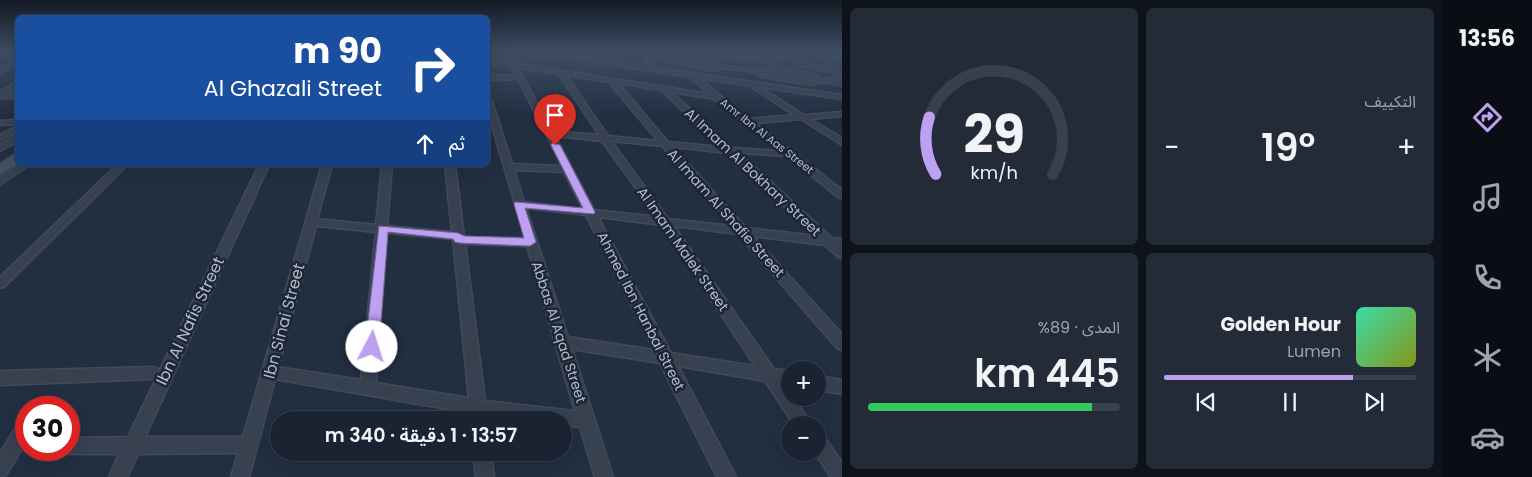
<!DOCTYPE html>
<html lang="ar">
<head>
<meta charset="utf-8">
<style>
  body { margin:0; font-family:Poppins,"Noto Sans Arabic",sans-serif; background:#232b39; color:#f1f3f6; direction:rtl; height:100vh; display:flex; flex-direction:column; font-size:19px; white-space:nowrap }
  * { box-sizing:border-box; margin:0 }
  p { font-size:16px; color:#9fa4ab }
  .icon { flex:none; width:28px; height:28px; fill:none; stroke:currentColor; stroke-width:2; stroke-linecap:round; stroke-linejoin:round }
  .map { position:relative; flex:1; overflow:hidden; direction:ltr }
  .panel { display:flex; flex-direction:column; gap:8px; padding:8px; background:#0e131b; width:600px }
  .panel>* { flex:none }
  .top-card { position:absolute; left:15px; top:15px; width:475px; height:152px; border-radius:8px; box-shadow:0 5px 20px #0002,0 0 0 1px #38404d; direction:rtl; background:#1a4fa0; color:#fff; overflow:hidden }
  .buttons { position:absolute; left:781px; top:361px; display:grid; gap:10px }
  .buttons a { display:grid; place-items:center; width:45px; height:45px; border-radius:50%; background:#1a2331; box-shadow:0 5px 20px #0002,0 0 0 1px #38404d; font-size:25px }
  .speed { position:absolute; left:15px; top:396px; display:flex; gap:10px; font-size:25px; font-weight:700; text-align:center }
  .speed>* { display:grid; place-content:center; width:65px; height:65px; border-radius:50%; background:#1a2331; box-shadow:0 5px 20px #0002,0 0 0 1px #38404d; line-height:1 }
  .speed .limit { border:8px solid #d22; background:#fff; color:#111 }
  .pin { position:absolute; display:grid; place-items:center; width:42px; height:42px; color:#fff; margin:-51px -21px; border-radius:50% 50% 50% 0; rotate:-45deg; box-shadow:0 0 5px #0007 }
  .pin .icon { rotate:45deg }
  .me { position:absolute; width:55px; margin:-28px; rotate:5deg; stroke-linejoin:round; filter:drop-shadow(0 0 4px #0008) }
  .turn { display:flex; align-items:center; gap:18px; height:105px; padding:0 25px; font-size:22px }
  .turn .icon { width:65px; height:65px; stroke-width:2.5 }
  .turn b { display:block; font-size:35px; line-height:42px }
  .then { display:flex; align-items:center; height:48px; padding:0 25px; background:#0003; gap:10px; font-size:19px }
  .big { font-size:38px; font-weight:600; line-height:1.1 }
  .panel .tile { flex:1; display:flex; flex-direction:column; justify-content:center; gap:8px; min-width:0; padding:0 18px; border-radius:8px; background:#232b39 }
  .panel .dial { align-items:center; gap:0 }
  .dial svg { height:130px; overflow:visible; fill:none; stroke:#38404d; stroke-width:7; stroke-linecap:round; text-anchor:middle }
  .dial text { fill:#f1f3f6; stroke:none }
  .song { display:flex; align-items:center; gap:15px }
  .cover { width:60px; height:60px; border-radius:8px; background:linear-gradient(135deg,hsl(160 70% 55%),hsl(70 70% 35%)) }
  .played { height:5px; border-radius:2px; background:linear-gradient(90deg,#bca0f2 75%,#38404d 75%) }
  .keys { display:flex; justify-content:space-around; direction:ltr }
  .heat { display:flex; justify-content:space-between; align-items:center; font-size:28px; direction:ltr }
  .charge { height:8px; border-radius:4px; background:linear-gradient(90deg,#34c759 89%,#38404d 0) }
  .panel .tiles { flex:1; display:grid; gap:8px; grid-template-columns:repeat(2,1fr) }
  .trip { position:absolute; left:270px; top:411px; width:302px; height:50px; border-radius:25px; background:#1a2331; box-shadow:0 5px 20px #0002,0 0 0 1px #38404d; font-weight:600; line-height:50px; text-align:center; direction:rtl }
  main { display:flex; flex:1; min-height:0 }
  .dock { display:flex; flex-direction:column; width:90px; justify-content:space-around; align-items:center; background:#0a0e14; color:#9fa4ab }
  .dock .icon { width:35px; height:35px }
  .dock .on { color:#bca0f2 }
  .dock b { font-size:22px; color:#f1f3f6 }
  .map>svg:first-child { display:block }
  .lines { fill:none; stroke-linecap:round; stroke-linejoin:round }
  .minor-casing { stroke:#404a59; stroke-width:3 }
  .tertiary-casing { stroke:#404a59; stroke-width:2 }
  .secondary-casing { stroke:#404a59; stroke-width:3 }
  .minor { fill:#374150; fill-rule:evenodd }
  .tertiary { fill:#374150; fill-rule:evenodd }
  .secondary { fill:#445064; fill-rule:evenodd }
  .route { fill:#bca0f2; stroke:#7a689d }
  .labels { text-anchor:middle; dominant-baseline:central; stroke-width:5; stroke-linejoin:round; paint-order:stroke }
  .far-street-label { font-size:11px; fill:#b3bccb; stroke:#1c2635 }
  .street-label { font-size:14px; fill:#b3bccb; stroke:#1c2635 }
  .near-street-label { font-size:16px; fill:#b3bccb; stroke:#1c2635 }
</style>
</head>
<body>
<main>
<nav class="dock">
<b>13:56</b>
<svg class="icon on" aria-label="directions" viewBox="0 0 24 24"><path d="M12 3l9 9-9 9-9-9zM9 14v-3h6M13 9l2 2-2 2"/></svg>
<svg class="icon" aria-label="music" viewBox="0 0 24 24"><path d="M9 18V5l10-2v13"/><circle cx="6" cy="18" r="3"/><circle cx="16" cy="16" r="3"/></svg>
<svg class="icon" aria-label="phone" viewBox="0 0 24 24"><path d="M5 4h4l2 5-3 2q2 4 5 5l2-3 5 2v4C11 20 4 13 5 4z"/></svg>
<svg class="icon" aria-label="climate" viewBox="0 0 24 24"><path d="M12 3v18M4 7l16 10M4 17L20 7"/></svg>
<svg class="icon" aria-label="car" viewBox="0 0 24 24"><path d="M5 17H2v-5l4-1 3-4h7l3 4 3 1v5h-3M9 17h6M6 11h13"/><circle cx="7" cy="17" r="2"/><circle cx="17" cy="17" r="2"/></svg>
</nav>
<section class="panel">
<div class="tiles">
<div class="tile"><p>التكييف</p>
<div class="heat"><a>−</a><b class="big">19°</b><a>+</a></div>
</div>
<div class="tile dial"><svg viewBox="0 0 100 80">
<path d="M14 69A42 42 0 1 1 86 69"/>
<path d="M14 69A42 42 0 0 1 10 34" stroke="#bca0f2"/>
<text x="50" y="56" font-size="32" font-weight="700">29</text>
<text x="50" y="72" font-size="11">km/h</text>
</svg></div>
<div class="tile">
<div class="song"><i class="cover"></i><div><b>Golden Hour</b><p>Lumen</p></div></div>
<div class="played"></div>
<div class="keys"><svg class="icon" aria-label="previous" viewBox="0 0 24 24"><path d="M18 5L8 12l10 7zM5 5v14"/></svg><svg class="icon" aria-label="pause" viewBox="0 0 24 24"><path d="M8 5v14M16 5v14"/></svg><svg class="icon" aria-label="next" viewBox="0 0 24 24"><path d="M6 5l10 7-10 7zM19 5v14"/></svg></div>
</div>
<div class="tile"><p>المدى · 89%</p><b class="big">445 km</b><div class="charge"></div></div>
</div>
</section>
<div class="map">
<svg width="842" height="477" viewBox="0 0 842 477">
  <rect width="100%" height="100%" fill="#222f41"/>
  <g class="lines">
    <defs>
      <path id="minor" d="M0 51H18V53L0 55Z
        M509 51H515L502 61 709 94 690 77 525 51H537L644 66 650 51H656L650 67 842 95V99L760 87 804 115 842 112V116L810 119 842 138V145L801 119 755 123 842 190V198L838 197 787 156 739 153 832 238 842 239V258L838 257 825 245 753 236 842 334V350L837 348 738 234 674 226 774 369 790 371V385L785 384 790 391V398H794L812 425H794L765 381 678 366 736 477H717L660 363 572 349 613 477H595L580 427 564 425V420H523L487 416V420H471L470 413 275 379 249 477H231L238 453 138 454 127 477H109L119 454H69L62 450H69V438L128 437 156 379 0 385V371L154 367 160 370 259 165H269L145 437H243L322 165H332L317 219 376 225 382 165H392L387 226 452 232 445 165H455L464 237 525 238 488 112V99L492 101 512 164 562 166 518 79 488 80V76L516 75 512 67 488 63V59L496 60ZM518 68 559 74 599 135 552 131ZM566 75 609 82 658 141 608 136ZM699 78 752 86 753 88 794 115 749 119ZM618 83 661 90 721 147 668 142ZM671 92 715 99 780 151 732 148ZM555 136 602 141 657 217 594 210ZM611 141 662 146 732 226 668 219ZM673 147 727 153 816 236 746 228ZM514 170 564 172 583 209 524 202ZM526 208 586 215 654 350 568 337ZM598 217 662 225 755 366 671 353ZM316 226 376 232 361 380 278 367ZM387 233 453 239 469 398 376 383ZM465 244 527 246 575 411 485 401Z
        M703 51 776 60 779 62 776 64 705 54Z
        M758 51 802 55 793 51 806 52 808 57 805 59 768 56Z
        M821 51 842 54V58L830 56 842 77V85L821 82 811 85 761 77 759 76 757 72 721 68 713 71 666 61 668 55 675 53 719 61 722 65C732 66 747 70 757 69 775 66 801 69 819 76L821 78 837 80 832 72 794 65 797 63 830 67ZM673 57H675L716 64 713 67 672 60ZM764 70 811 77 814 78V81L764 74Z
        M18 61V65L0 73V69Z
        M18 81V86L6 94H18V98H0V92Z
        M18 120V124L0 125V121Z
        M18 126V132L0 140V135Z
        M117 165H127L4 287 0 288V277Z
        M818 376 842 380V394L818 390Z
        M26 419V442L6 475 0 477V453L20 421Z
        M818 435 824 437 842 462V477H831L814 452H818Z
        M473 452H491L494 477H476Z"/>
      <path id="tertiary" d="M18 135V142L0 151V144Z
        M18 165H31L0 185V176Z"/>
      <path id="secondary" d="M14 155H18V163L0 173V164Z"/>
    </defs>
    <use href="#minor" class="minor-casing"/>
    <use href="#tertiary" class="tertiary-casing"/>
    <use href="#secondary" class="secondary-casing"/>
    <use href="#minor" class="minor"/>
    <use href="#tertiary" class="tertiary"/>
    <use href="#secondary" class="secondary"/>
  </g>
  <linearGradient id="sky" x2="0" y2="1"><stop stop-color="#131a24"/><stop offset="0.44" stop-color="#3e4d65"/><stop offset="1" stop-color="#3e4d65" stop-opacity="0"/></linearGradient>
  <rect width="842" height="117" fill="url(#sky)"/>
  <path class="route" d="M552 143 560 145 595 212 594 214 525 208 536 242 530 246 459 243 455 242 453 239 388 232 379 347 377 352 372 353 367 352 365 347 379 226 458 233 464 236 524 238 514 204 515 202 583 208 551 145Z"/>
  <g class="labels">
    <g class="far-street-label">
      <text transform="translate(767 136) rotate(38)">Amr Ibn Al Aas Street</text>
    </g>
    <g class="street-label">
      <text transform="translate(753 172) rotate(43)">Al Imam Al Bokhary Street</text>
      <text transform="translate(726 213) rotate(48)">Al Imam Al Shafie Street</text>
      <text transform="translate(683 249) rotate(55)">Al Imam Malek Street</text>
      <text transform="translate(641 311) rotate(63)">Ahmed Ibn Hanbal Street</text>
      <text transform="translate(559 332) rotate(72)">Abbas Al Aqad Street</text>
    </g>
    <g class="near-street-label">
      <text transform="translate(190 321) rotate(-65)">Ibn Al Nafis Street</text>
      <text transform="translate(284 321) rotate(-75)">Ibn Sinai Street</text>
    </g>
  </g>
</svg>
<div class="buttons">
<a>+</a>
<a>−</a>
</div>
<div class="speed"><div class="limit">30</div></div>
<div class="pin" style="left:555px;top:145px;background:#d93025"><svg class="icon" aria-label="arrive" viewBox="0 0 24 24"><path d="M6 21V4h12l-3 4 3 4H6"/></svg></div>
<svg class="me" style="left:372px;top:347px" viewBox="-20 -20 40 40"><circle r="19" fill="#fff"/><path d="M0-13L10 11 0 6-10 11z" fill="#bca0f2"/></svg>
<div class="trip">13:57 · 1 دقيقة · 340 m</div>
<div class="top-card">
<div class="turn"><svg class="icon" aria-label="right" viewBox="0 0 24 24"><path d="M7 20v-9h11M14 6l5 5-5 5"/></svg><div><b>90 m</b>Al Ghazali Street</div></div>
<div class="then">ثم<svg class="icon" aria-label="ahead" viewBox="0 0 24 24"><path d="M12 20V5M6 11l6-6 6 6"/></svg></div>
</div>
</div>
</main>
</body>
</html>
